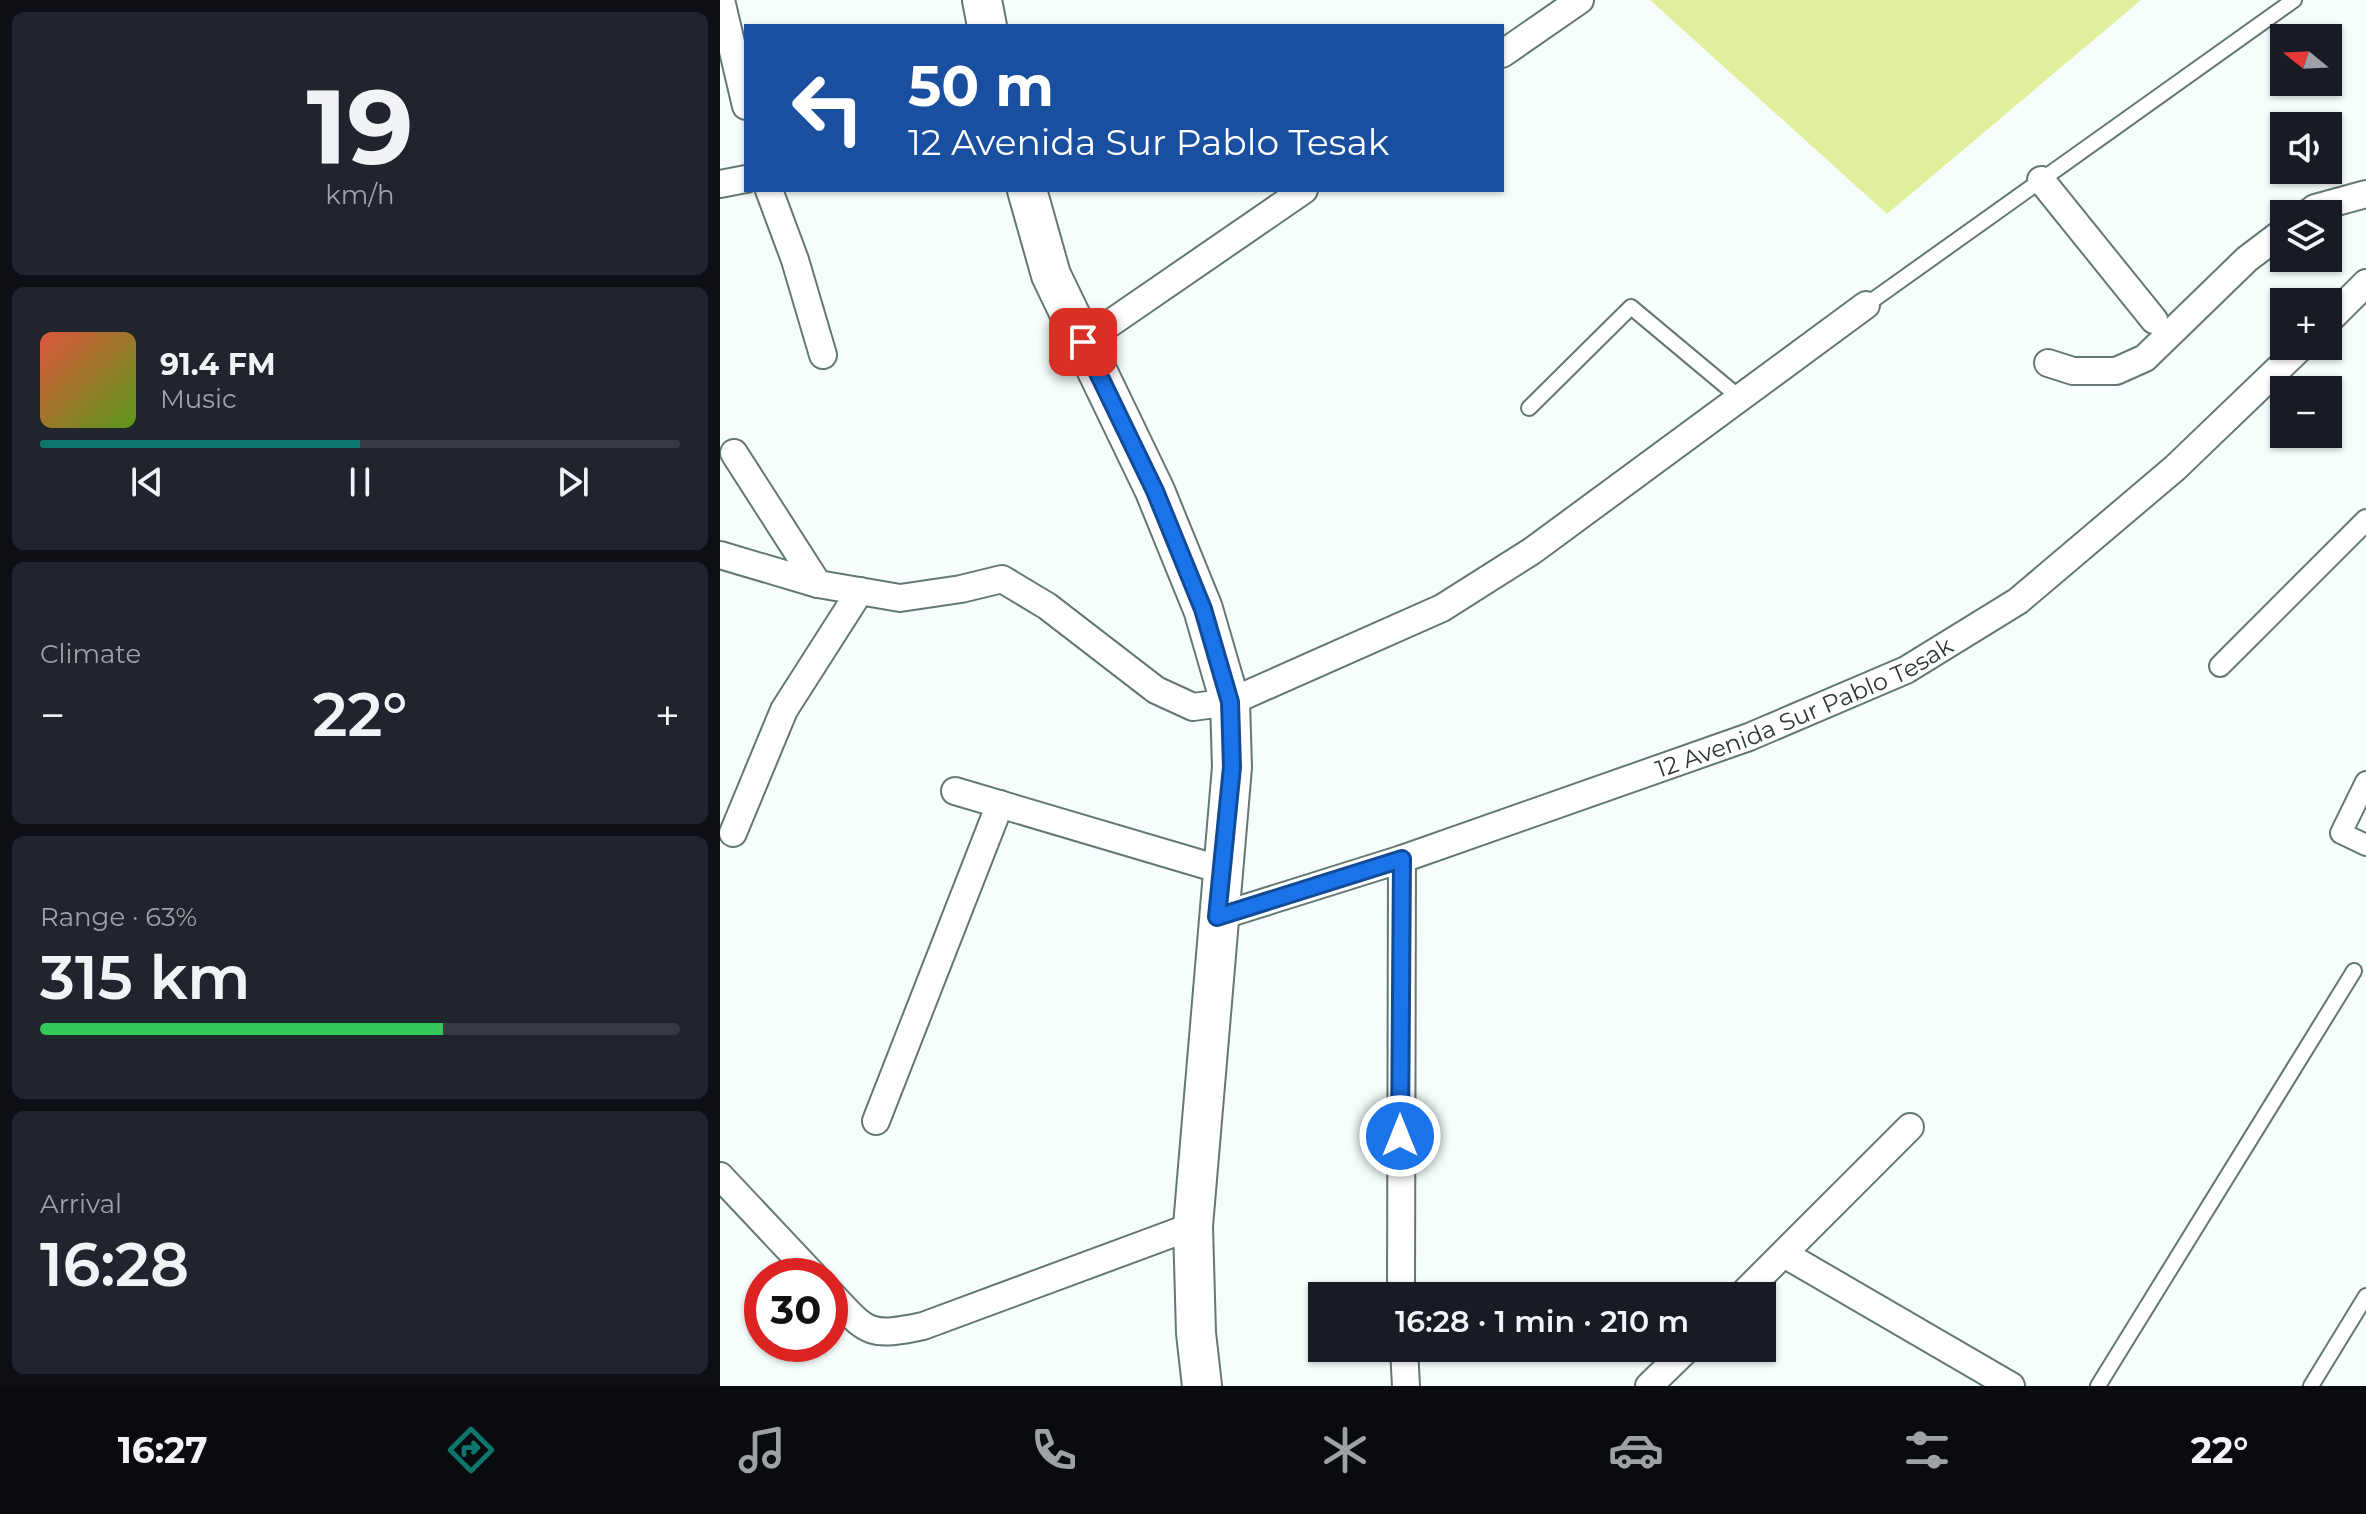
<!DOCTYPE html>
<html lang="en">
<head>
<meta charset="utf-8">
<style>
  body { margin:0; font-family:Montserrat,sans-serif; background:#20242c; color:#f1f3f6; height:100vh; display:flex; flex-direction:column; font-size:30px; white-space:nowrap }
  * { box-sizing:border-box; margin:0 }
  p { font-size:26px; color:#9ea1a6 }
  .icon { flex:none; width:44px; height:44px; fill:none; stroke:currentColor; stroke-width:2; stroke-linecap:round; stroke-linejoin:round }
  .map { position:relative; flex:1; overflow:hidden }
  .sheet { display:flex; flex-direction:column; gap:12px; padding:12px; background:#0d0f14; width:720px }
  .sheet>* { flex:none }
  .hud { position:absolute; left:24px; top:24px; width:760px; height:168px; border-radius:0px; box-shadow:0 2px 6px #0004; background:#1a4fa0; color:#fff; overflow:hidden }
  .needle { width:52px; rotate:288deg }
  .fabs { position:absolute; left:1550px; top:24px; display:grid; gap:16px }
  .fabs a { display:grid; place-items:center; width:72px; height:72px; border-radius:0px; background:#171b24; box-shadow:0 2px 6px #0004; font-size:40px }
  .speed { position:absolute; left:24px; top:1258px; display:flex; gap:16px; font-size:40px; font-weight:700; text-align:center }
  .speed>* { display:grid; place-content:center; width:104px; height:104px; border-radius:50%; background:#171b24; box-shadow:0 2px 6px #0004; line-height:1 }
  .speed .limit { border:12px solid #d22; background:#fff; color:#111 }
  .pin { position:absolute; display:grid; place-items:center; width:68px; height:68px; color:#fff; margin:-34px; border-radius:16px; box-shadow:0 4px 12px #0006 }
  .me { position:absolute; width:88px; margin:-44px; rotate:0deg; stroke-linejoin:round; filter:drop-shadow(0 0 6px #0008) }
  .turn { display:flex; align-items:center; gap:28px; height:168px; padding:0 32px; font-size:36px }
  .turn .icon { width:104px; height:104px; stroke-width:2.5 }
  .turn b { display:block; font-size:56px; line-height:68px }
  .big { font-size:60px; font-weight:600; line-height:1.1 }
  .sheet .card { flex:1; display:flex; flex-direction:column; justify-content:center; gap:12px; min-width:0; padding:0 28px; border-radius:12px; background:#20242c }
  .sheet .dial { align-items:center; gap:0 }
  .dial b { font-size:104px; line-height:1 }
  .song { display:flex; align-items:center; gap:24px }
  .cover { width:96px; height:96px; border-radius:12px; background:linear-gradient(135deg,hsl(10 70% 55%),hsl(90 70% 35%)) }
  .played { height:8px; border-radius:4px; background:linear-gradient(90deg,#0f766e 50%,#363941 50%) }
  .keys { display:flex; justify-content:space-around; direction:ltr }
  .heat { display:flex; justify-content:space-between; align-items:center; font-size:44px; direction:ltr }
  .charge { height:12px; border-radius:6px; background:linear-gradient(90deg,#34c759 63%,#363941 0) }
  .trip { position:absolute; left:588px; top:1282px; width:468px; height:80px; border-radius:0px; background:#171b24; box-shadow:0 2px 6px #0004; font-weight:600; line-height:80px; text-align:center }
  .tabs { display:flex; height:128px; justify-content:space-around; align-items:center; background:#090b0e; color:#9ea1a6 }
  .tabs .icon { width:56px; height:56px }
  .tabs .selected { color:#0f766e }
  .tabs b { font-size:36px; color:#f1f3f6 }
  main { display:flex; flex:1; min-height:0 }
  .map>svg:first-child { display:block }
  .green { fill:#e1ef9c }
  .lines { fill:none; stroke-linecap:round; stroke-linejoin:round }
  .service-casing { stroke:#637874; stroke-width:18 }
  .pedestrian-casing { stroke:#637874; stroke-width:24 }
  .minor-casing { stroke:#637874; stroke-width:30 }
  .secondary-casing { stroke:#637874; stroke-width:42 }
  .service { stroke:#fff; stroke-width:14 }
  .pedestrian { stroke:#fff; stroke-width:20 }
  .minor { stroke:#fff; stroke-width:26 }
  .secondary { stroke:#fff; stroke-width:38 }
  .route-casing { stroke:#114b97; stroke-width:20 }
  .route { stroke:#1a73e8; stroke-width:14 }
  .labels { text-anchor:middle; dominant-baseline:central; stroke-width:6; stroke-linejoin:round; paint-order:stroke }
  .street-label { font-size:24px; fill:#303937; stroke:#f5fefc }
</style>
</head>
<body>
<main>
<section class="sheet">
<div class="card dial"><b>19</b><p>km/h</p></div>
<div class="card">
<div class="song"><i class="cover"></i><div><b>91.4 FM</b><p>Music</p></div></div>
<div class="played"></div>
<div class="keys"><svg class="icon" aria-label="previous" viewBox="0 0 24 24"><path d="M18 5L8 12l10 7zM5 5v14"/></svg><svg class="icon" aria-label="pause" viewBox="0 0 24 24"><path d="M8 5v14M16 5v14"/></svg><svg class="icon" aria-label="next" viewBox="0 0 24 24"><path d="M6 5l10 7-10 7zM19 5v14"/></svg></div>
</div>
<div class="card"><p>Climate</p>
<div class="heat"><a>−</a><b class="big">22°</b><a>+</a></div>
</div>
<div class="card"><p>Range · 63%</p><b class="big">315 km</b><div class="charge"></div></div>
<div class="card"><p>Arrival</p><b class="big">16:28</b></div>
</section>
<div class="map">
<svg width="1646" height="1386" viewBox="0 0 1646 1386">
  <rect width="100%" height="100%" fill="#f5fefc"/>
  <path class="green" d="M930 0H1421L1167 214Z"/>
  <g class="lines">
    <defs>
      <path id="service" d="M1146 305 1574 0
        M809 408 911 307 1020 398
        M1378 1386 1634 971
        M1591 1386 1646 1296"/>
      <path id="pedestrian" d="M1500 666 1646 520
        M1646 782 1621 833 1646 845"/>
      <g id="minor">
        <path d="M1 0 26 106"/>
        <path d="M782 54 860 0"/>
        <path d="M1321 180 1434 320"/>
        <path d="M0 184 26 179"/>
        <path d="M49 190 75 260 103 355"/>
        <path d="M1587 214 1595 208 1646 194"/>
        <path d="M1608 321 1646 283"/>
        <path d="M363 342 584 190"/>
        <path d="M1328 363 1353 371H1396L1425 358 1527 259 1564 231"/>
        <path d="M14 453 98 584"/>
        <path d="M0 555 98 584 180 598 241 589 282 579 327 606 436 690 473 707 510 702 722 608 812 551 1146 305"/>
        <path d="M235 791 502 870"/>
        <path d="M13 833 64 710 140 591"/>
        <path id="s1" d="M497 917 682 859 1029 737 1186 670 1298 601 1455 468 1582 346"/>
        <path d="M156 1121 280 804"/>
        <path d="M0 1176 94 1276"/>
        <path d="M1064 1254 1291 1386"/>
        <path d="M110 1293C147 1332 147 1338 203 1326L473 1226"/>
        <path d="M681 1296 682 859"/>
        <path d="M1021 1296 1190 1127"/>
        <path d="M684 1348 686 1386"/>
        <path d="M929 1386 968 1348"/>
      </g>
      <path id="secondary" d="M262 0 267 26
        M307 190 331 275 435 491 483 609 510 702 512 767 473 1226 476 1333 482 1386"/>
    </defs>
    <use href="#service" class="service-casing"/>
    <use href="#pedestrian" class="pedestrian-casing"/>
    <use href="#minor" class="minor-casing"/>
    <use href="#secondary" class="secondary-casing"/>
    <use href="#service" class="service"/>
    <use href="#pedestrian" class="pedestrian"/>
    <use href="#minor" class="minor"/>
    <use href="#secondary" class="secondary"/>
  </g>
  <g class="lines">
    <defs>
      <path id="route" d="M363 342 435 491 483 609 510 702 512 767 497 917 682 859 680 1136"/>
    </defs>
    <use href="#route" class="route-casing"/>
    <use href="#route" class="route"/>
  </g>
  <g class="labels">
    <g class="street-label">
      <text stroke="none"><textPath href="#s1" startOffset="624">12 Avenida Sur Pablo Tesak</textPath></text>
    </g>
  </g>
</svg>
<div class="fabs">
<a><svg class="needle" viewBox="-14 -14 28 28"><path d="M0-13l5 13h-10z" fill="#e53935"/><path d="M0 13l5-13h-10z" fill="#9ea1a6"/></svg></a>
<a><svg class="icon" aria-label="sound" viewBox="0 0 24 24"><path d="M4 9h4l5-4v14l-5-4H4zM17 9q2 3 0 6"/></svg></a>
<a><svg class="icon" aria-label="layers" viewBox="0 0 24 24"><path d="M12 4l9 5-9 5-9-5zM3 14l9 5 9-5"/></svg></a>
<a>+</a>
<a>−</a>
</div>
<div class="speed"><div class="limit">30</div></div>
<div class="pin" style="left:363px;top:342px;background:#d93025"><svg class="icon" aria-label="arrive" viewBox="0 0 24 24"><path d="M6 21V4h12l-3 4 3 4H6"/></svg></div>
<svg class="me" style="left:680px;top:1136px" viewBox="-20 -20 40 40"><circle r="17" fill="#1a73e8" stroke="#fff" stroke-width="3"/><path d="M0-11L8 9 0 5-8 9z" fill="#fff"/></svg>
<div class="trip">16:28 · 1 min · 210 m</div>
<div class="hud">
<div class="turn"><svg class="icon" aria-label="left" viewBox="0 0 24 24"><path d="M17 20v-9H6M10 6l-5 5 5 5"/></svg><div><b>50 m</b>12 Avenida Sur Pablo Tesak</div></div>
</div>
</div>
</main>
<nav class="tabs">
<b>16:27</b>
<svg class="icon selected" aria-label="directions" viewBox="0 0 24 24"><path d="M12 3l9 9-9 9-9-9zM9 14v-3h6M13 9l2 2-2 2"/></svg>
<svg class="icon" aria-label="music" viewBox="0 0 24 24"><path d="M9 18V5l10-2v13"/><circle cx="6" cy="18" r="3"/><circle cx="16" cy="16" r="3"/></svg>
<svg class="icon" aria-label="phone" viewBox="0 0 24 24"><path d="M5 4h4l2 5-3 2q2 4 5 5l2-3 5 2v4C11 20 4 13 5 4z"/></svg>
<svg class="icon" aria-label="climate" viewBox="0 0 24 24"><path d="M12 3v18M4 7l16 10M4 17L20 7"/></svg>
<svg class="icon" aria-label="car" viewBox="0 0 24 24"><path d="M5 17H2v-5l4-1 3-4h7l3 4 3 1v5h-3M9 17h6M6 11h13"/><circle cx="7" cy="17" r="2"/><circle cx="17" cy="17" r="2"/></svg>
<svg class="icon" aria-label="filters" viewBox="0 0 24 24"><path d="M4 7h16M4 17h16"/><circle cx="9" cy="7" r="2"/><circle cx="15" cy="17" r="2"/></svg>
<b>22°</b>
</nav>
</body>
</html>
